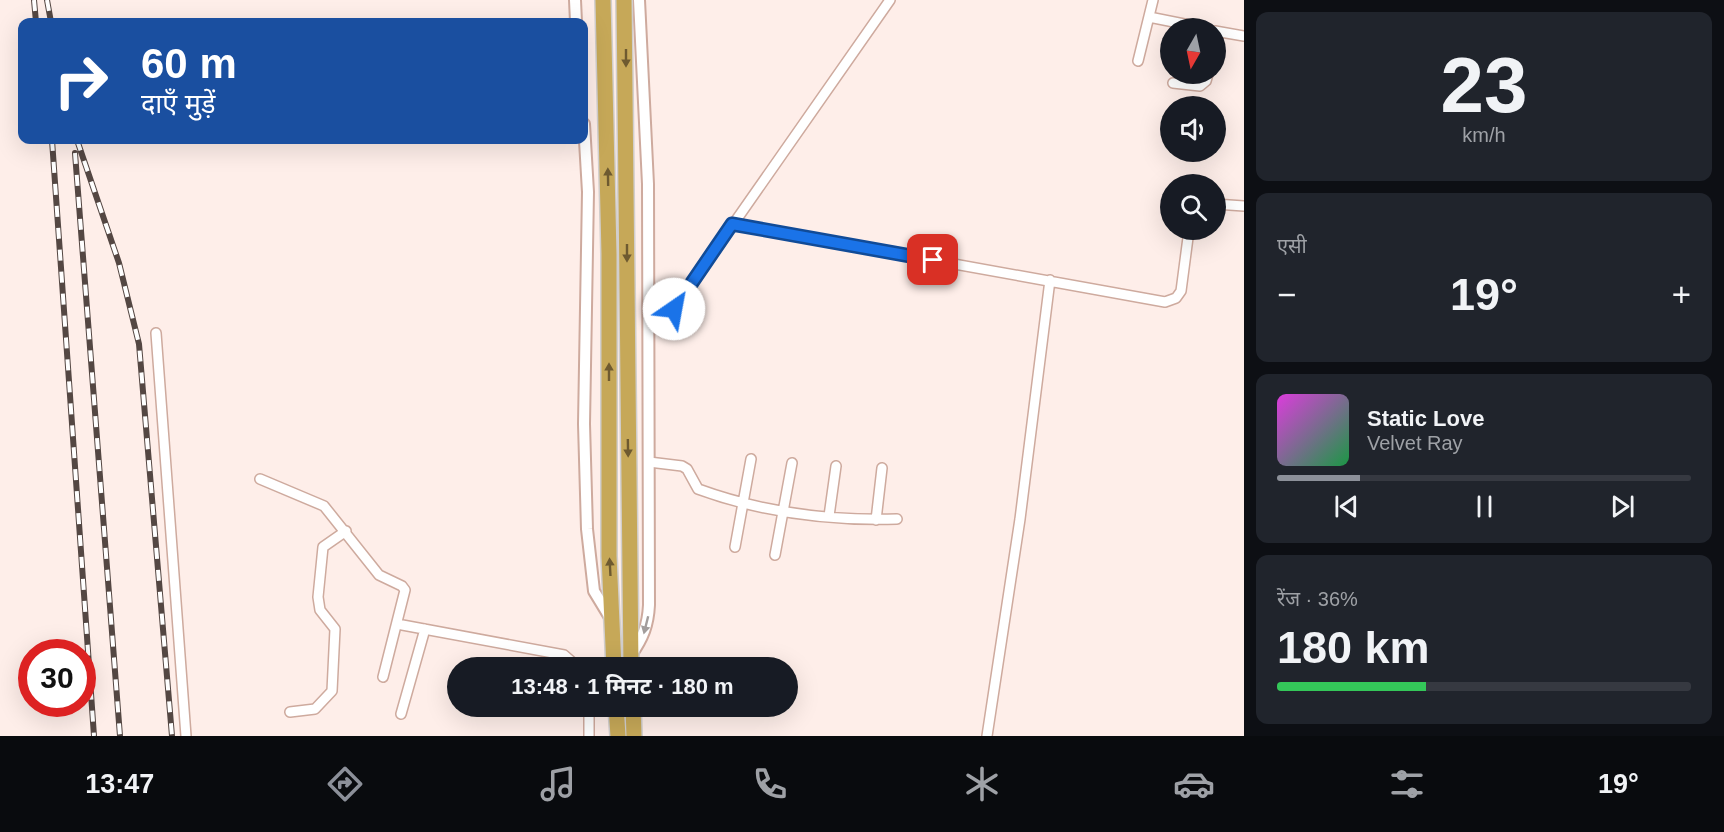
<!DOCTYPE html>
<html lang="hi">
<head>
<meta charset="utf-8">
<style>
  body { margin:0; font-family:Arial,"Noto Sans Devanagari",sans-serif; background:#20242c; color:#f1f3f6; height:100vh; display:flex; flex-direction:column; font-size:22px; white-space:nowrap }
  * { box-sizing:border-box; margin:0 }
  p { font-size:20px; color:#9ea1a6 }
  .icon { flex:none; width:33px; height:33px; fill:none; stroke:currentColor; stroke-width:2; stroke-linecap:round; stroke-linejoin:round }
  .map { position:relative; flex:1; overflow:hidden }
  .panel { display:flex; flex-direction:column; gap:12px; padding:12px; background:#0d0f14; width:480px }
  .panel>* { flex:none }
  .hud { position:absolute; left:18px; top:18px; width:570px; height:126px; border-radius:12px; box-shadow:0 6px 24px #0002; background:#1a4fa0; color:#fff; overflow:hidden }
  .needle { width:39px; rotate:189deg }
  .buttons { position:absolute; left:1160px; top:18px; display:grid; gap:12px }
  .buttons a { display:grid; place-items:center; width:66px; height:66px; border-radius:50%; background:#171b24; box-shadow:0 6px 24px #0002; font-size:30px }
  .speed { position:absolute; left:18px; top:639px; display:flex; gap:12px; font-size:30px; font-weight:700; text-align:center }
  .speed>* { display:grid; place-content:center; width:78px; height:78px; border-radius:50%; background:#171b24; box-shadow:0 6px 24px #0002; line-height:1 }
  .speed .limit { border:9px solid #d22; background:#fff; color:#111 }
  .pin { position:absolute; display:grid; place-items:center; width:51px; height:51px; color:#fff; margin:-26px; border-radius:12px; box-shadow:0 3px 9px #0006 }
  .me { position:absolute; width:66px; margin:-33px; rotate:33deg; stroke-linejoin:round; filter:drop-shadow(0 0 4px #0008) }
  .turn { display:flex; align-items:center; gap:21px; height:126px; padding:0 24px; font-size:27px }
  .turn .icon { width:78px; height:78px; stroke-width:2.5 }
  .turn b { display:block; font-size:42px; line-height:51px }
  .big { font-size:45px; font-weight:700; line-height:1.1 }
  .panel .card { flex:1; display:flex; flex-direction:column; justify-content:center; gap:9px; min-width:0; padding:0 21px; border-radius:12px; background:#20242c }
  .panel .dial { align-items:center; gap:0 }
  .dial b { font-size:78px; line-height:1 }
  .song { display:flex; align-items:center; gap:18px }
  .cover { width:72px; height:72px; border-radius:9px; background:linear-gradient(135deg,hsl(300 70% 55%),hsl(140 70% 35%)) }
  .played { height:6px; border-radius:3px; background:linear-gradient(90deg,#8c9099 20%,#363941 20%) }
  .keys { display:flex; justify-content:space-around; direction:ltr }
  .heat { display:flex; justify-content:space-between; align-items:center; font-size:33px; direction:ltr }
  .charge { height:9px; border-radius:4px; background:linear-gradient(90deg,#34c759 36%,#363941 0) }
  .trip { position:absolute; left:447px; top:657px; width:351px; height:60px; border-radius:30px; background:#171b24; box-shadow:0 6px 24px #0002; font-weight:700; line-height:60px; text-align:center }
  .tab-bar { display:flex; height:96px; justify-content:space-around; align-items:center; background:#090b0e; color:#9ea1a6 }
  .tab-bar .icon { width:42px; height:42px }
  .tab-bar .on { color:#8c9099 }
  .tab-bar b { font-size:27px; color:#f1f3f6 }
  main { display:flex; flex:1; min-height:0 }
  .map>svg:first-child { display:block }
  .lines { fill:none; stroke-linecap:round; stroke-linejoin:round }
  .minor-casing { stroke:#ceaa9e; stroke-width:12 }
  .tertiary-casing { stroke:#ceaa9e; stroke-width:14 }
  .trunk-casing { stroke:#d1cecd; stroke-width:18 }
  .minor { stroke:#fff; stroke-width:9 }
  .tertiary { stroke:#fff; stroke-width:10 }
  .trunk { stroke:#c6a858; stroke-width:15 }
  .rail-casing { stroke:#544743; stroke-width:6 }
  .rail { stroke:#fff; stroke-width:4; stroke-dasharray:11; stroke-linecap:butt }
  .oneway { fill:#6e5a30 }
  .oneway2 { fill:#a29d9c }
  .route-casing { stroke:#114b97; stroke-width:15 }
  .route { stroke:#1a73e8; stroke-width:10 }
</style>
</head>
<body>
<main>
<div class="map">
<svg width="1244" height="736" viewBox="0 0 1244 736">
  <rect width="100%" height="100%" fill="#feeee9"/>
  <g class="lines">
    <defs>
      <path id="minor" d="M1149 17 1204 28
        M1215 31 1244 36
        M1215 48 1219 32
        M1138 61 1153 0
        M1173 83 1200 86 1206 81 1208 74
        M1215 204 1244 206
        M732 224 1165 302 1176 298 1181 291 1189 230
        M649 322 665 316 674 309 890 0
        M156 333 186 736
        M649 462 682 466 687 469 698 489C761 512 831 521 897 519
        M260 479 324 506 379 575 402 586 405 590 383 677
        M829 516 836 466
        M876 520 882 468
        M735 547 751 459
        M775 555 792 463
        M397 624 564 655 579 668
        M589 706V736
        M290 712 315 709 332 691 335 629 320 610 318 597 323 547 346 531
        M401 714 425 629
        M987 736 1020 519 1050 280"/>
      <path id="tertiary" d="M575 0 576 22
        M584 124 588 192 584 424 587 529 594 591 611 619
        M631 655C643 638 648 625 649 605L648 184 639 0"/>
      <path id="trunk" d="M603 0 609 254V556L614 668
        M624 0 631 668
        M616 706 618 736
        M633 706 634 736"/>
    </defs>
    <use href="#minor" class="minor-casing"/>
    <use href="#tertiary" class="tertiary-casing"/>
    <use href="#trunk" class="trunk-casing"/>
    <use href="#minor" class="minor"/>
    <use href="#tertiary" class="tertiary"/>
    <use href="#trunk" class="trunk"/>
    <defs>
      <path id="rail" d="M34 0 36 22
        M47 0 51 22
        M52 140 94 736
        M77 140 119 263 139 344 172 736
        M75 153 120 736"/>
    </defs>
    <use href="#rail" class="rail-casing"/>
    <use href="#rail" class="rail"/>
  </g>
  <defs><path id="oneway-solid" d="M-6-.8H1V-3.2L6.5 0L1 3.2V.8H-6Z" transform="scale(1.5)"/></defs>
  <g class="oneway">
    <use href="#oneway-solid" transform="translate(626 58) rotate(90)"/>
    <use href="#oneway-solid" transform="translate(608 177) rotate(-91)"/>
    <use href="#oneway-solid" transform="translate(627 253) rotate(90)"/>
    <use href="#oneway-solid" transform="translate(609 372) rotate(-90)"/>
    <use href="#oneway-solid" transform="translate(628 448) rotate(89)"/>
    <use href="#oneway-solid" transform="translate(610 567) rotate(-93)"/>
  </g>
  <use class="oneway2" href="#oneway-solid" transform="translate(646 625) rotate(104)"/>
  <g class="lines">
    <defs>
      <path id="route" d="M674 309 732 224 933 260"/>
    </defs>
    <use href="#route" class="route-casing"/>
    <use href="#route" class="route"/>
  </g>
</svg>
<div class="buttons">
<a><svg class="needle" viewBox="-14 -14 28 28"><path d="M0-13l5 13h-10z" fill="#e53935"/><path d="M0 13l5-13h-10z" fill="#9ea1a6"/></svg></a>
<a><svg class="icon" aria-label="sound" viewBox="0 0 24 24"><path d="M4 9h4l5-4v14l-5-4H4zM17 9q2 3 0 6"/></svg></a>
<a><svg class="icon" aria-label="search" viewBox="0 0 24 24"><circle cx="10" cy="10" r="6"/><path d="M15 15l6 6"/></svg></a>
</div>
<div class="speed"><div class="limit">30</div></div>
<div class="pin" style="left:933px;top:260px;background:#d93025"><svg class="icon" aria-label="arrive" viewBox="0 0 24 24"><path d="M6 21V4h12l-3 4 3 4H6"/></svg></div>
<svg class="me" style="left:674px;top:309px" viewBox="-20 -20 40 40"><circle r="19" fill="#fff"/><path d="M0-13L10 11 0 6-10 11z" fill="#1a73e8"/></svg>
<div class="trip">13:48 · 1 मिनट · 180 m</div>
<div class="hud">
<div class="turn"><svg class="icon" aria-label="right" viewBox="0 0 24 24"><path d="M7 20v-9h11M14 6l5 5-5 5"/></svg><div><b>60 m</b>दाएँ मुड़ें</div></div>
</div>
</div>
<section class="panel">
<div class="card dial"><b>23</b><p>km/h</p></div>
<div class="card"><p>एसी</p>
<div class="heat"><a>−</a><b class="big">19°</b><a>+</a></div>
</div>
<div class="card">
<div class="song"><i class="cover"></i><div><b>Static Love</b><p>Velvet Ray</p></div></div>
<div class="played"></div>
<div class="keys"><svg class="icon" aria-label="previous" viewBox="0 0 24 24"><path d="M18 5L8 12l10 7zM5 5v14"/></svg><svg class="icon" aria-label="pause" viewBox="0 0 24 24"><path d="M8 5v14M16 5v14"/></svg><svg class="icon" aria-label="next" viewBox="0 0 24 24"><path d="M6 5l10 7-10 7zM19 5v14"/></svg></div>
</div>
<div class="card"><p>रेंज · 36%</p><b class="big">180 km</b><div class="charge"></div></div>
</section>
</main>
<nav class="tab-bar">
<b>13:47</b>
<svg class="icon on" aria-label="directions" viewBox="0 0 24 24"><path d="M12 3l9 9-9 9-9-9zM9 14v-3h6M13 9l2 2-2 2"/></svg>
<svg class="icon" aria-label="music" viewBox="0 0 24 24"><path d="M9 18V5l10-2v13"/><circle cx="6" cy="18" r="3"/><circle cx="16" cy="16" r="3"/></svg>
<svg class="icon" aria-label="phone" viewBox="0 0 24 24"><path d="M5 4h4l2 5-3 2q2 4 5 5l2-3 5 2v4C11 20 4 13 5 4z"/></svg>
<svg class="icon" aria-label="climate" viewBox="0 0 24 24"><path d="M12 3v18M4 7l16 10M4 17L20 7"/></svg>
<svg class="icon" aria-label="car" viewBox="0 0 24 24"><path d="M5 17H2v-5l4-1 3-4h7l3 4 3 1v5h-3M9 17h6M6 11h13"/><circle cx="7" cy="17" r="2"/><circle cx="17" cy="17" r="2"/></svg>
<svg class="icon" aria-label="filters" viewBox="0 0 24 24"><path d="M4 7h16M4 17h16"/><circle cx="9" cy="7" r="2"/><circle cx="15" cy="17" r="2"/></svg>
<b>19°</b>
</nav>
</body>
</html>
